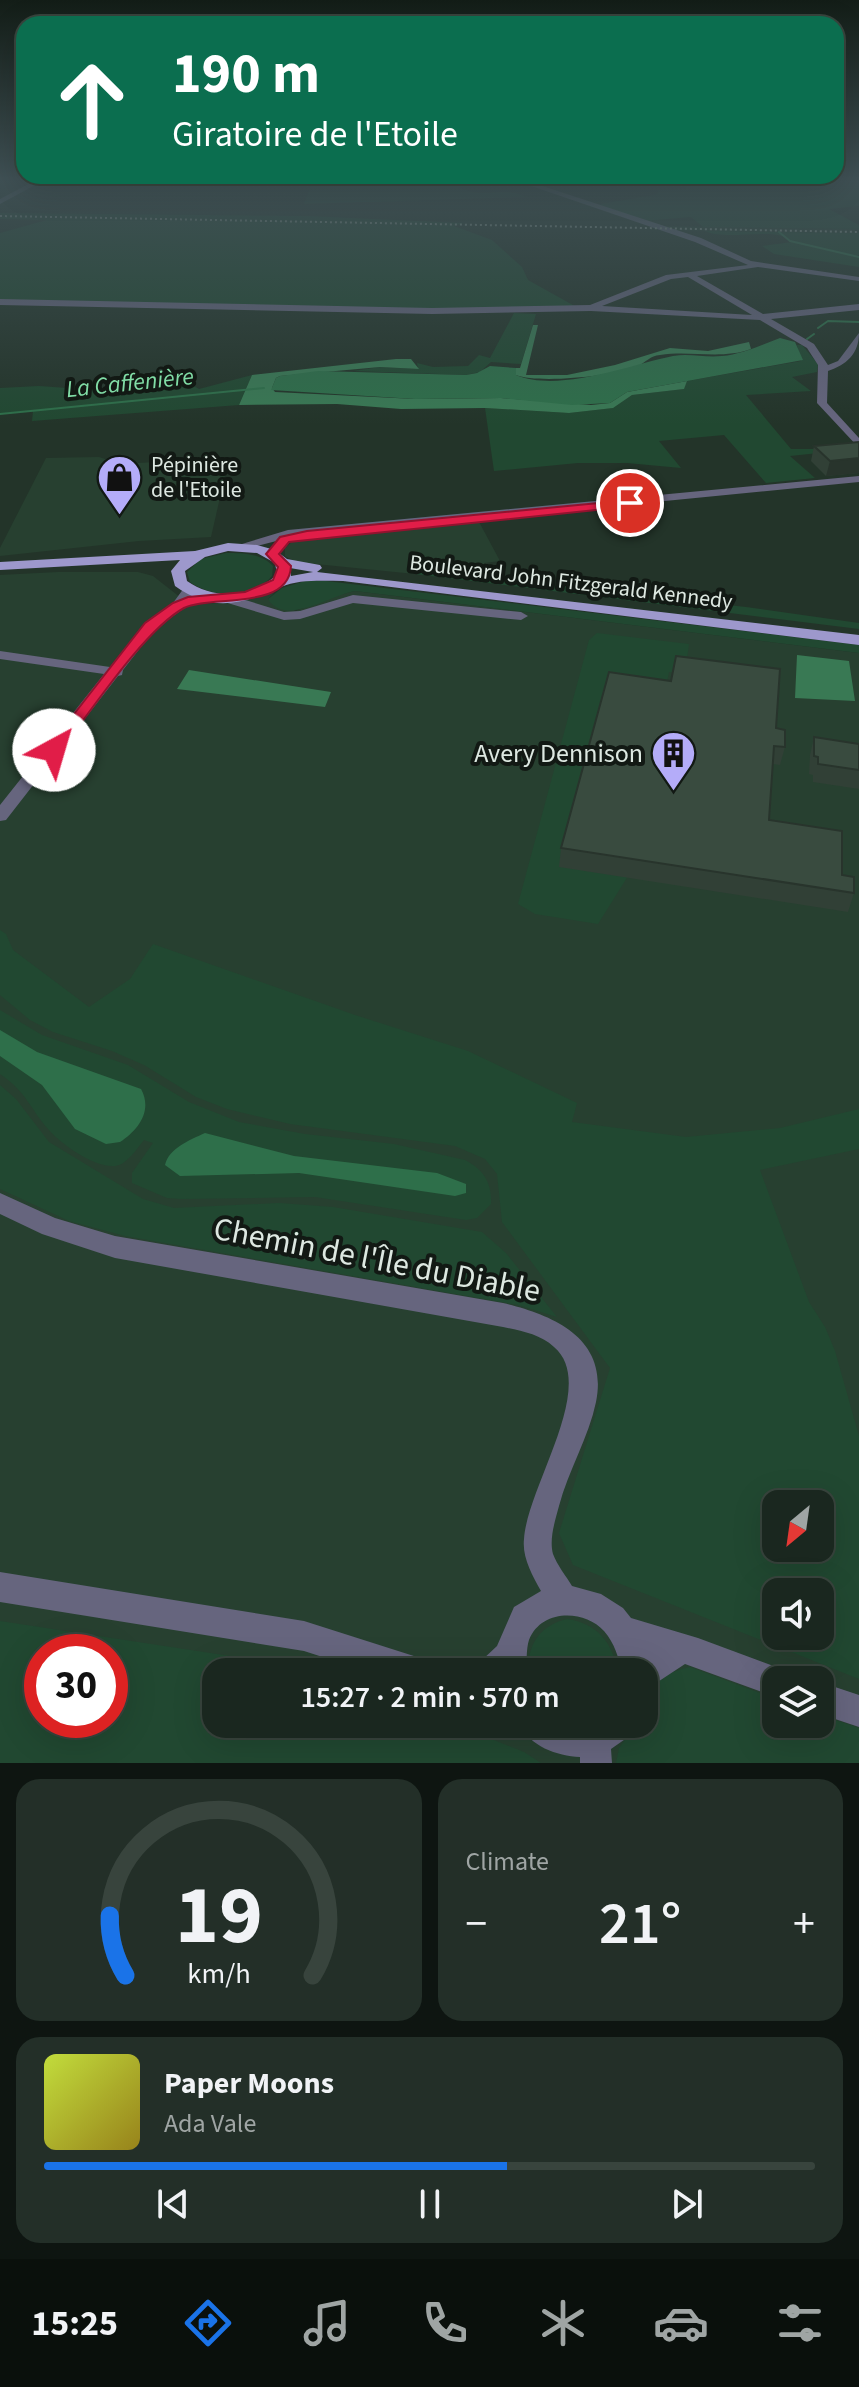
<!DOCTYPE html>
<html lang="en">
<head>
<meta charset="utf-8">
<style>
  body { margin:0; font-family:"Source Sans 3",sans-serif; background:#232f28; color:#f1f3f6; height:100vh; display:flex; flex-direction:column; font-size:30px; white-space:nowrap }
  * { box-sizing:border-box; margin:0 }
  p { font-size:26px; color:#9fa5a4 }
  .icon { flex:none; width:44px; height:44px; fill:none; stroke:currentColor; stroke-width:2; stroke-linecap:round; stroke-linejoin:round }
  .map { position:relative; height:1763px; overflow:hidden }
  .sheet { display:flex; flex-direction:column; gap:16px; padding:16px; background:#0e1511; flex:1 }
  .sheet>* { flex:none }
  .banner { position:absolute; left:16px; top:16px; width:828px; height:168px; border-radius:24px; box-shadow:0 8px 32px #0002,0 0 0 2px #38443d; background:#0b6e4f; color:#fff; overflow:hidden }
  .needle { width:52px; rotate:209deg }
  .fabs { position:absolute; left:762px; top:1490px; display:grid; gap:16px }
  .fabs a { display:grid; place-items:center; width:72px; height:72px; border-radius:16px; background:#1a271f; box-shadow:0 8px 32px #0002,0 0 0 2px #38443d; font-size:40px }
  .speed { position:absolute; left:24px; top:1634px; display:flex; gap:16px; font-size:40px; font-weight:700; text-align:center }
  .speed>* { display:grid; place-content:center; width:104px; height:104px; border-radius:50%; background:#1a271f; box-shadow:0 8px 32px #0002,0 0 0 2px #38443d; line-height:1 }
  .speed .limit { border:12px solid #d22; background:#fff; color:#111 }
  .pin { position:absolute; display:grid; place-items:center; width:68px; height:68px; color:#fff; margin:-34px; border:4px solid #fff; border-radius:50%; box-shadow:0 2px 8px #0007 }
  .me { position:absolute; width:88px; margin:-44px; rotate:39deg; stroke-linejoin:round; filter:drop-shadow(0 0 6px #0008) }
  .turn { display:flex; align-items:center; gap:28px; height:168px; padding:0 24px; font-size:36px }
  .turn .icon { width:104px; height:104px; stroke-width:2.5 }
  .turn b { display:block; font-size:56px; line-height:68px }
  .big { font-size:60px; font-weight:600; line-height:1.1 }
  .sheet .card { flex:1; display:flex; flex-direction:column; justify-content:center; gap:12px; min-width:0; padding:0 28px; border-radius:24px; background:#232f28 }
  .sheet .dial { align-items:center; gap:0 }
  .dial svg { height:208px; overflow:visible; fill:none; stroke:#38443d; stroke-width:7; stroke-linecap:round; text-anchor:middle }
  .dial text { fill:#f1f3f6; stroke:none }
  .song { display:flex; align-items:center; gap:24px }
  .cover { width:96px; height:96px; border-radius:12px; background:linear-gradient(135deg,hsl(70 70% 55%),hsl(50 70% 35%)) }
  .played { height:8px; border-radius:4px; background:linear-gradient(90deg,#1a73e8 60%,#38443d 60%) }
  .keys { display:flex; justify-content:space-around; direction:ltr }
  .heat { display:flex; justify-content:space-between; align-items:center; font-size:44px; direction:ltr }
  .sheet .tiles { flex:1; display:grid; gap:16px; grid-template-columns:1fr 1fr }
  .card:last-child { grid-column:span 2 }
  .trip { position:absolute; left:202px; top:1658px; width:456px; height:80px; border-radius:24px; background:#1a271f; box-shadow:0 8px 32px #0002,0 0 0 2px #38443d; font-weight:600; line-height:80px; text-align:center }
  .menu { display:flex; height:128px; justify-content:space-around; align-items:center; background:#0a100c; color:#9fa5a4 }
  .menu .icon { width:56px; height:56px }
  .menu .active { color:#1a73e8 }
  .menu b { font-size:36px; color:#f1f3f6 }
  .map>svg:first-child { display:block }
  .built { fill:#274030; fill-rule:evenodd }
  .green { fill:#214831; fill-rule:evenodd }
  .forest { fill:#397954 }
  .water { fill:#2e6f4a }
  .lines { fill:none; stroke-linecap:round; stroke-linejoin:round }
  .stream { stroke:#2e6f4a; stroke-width:2 }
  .minor { fill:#66657e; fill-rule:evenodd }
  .major { fill:#9d98cc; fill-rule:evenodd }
  .rail { stroke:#98a59d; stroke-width:2; stroke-dasharray:2 3; stroke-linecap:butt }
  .wall { fill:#314036 }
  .shaded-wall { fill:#28342c }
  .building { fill:#394b3f; stroke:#28342c; stroke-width:2 }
  .route { fill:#e11d48; stroke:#92132f; stroke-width:2 }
  .labels { text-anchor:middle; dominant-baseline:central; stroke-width:8; stroke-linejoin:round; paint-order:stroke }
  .far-poi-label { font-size:22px; fill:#dde8e1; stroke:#121914; text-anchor:start }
  .far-street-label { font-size:22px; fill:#dde8e1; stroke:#121914 }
  .far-water-label { font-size:24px; font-style:italic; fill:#81dda6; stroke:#121914 }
  .poi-label { font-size:26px; fill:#dde8e1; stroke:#121914; text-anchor:end }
  .near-street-label { font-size:32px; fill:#dde8e1; stroke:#121914 }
</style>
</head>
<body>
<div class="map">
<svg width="859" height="1763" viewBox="0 0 859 1763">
  <rect width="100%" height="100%" fill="#233429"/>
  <path class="built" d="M655 226 859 229V233L665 230Z
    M99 457 120 464 229 458 211 537 139 541 0 556V548L46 458Z
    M478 520 500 561 484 563 491 578 418 570 415 574 296 562 285 556V548L293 541Z
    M58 572H138L153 576 190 605 230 602 274 593 268 599 296 611 333 596 355 591 859 653V1763H0V575ZM776 1504H820V1548H776ZM776 1592H820V1636H776ZM42 1652H110V1720H42ZM216 1672H644V1724H216ZM776 1680H820V1724H776Z"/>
  <path class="green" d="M314 178H511L525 184 459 187C479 200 505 185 525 197L304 204Z
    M626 178H859V206L829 209 859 225V229L703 227 691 217 643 221 589 206 654 195 658 193V190L687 189 677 180 632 181Z
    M0 213 308 216 463 223 454 226 492 240 522 267 528 280 580 309 432 310 0 301V233L47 220 0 219Z
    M705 231 859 233V255L856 256 859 257V267L774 254 762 246 792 242C777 225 728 242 705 231Z
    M514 313 536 314 521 364 491 362 480 372 466 375 353 371 380 367 418 369 417 363 433 367 468 366 479 355 490 358Z
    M797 345H802L818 364 817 372 792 377 811 391 746 395 791 449H857L790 456 815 478 766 483 724 435 659 441 681 468 627 463H578L494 471 485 408 569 413 612 408 632 395 683 389 687 381 801 361Z
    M252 375 239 405 32 421 33 411 0 414V388L39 386 96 390 133 386 162 378 182 379 199 389Z
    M226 553C242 553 261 553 273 566L272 576C254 598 213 599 190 582L187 572 201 559Z
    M418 570 746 607 859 623V629L415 574Z
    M305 581H326L859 645V653L355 591C331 595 284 627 268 599L282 588Z
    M597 633 689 644 685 674 669 672 628 876 598 924 535 914 518 904 589 640Z
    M0 930 6 934 13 950 89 1007 130 979 153 944 355 1015 468 1051 577 1103 572 1122 686 1137 780 1128 859 1109V1149L760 1170 809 1302 825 1327 835 1351 859 1436V1679L573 1565 559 1533 610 1368 502 1222 497 1174 485 1159 455 1146 290 1124 227 1109 196 1097 144 1065 112 1051 53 1032 30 1020 0 995ZM776 1504H820V1548H776ZM776 1592H820V1636H776Z
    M0 1010 42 1035 128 1065 189 1102 239 1122 305 1134 394 1144 465 1160C484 1170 492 1183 491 1204L477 1218 466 1220 315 1197 181 1199 167 1198 132 1183V1173L153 1143 144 1140C138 1147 132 1157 123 1163 105 1176 62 1145 49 1130 29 1108 28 1093 0 1074Z
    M0 1085 16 1099 49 1142 143 1199 174 1208 279 1203 333 1207 482 1232 506 1253 557 1317 518 1305 125 1236 69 1221 0 1189Z
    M567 1619C597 1623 613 1643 618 1672H529C526 1645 541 1625 567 1619Z
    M0 1621 230 1656 309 1672H216V1724H454L524 1752 541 1763H0ZM42 1652H110V1720H42Z
    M690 1667 776 1699V1724H820V1715L859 1728V1763H616L619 1748 637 1724H644C644 1687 656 1675 690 1667Z"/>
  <path class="forest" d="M533 325H538L526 375H567L615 365 670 348 708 351 749 342 751 349C720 360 691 350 660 355 650 356 646 362 638 366 615 376 539 384 516 375V368H520Z
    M396 359H411L419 369 380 367 280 376 276 378 272 388 275 392 415 399 501 398 591 405 610 403 627 392 687 381 684 389 632 395 613 408 569 413 485 408 401 409 337 404 239 405 252 375Z
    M797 655 849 661 855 701 795 698Z
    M189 670 331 692 325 707 177 689Z"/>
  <path class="water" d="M780 338 795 342 803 360 627 392 610 403 572 405 501 398 415 399 271 390 276 378 280 376 318 371 466 375 477 373 490 366 516 368V375C559 393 629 365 673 356 690 353 705 358 722 356 742 354 761 345 780 338Z
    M0 1030 37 1052 141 1089C153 1111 138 1130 120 1142L106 1144 75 1129 42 1085 0 1056Z
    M205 1133 294 1156 437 1173 466 1184V1193L455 1196 299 1173 180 1176 165 1165C169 1148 190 1140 205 1133Z"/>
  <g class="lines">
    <path class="stream" d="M779 232 790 241 859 257
      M818 328 828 321 859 322
      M807 339 814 334
      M0 414 264 388"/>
    <path class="minor" d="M40 178H48L0 204V199Z
      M508 178H518L701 238 751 261 859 277V281L758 267 697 276 763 314 859 304V310L771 319 814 344 828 365 838 361 859 333C859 354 846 365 828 371L827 403 859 438V448L817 403 818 365 807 348 760 320 591 311 432 314 0 305V299L432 308 590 305 666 275 748 265 695 242ZM688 277 752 315 602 306 671 279Z
      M859 476V482L288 538 238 551 232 547 288 530Z
      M189 587 196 591 183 609 155 629 123 670 122 675 118 676 6 820 0 821V805L104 674 0 659V651L110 667 145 623 173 603 184 588Z
      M226 594 284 612 300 611 353 595 521 612 528 616 521 620 353 603 300 619 284 620 221 601 219 598Z
      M0 1193 55 1218 115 1236 503 1303C553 1315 609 1338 596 1402 589 1437 568 1471 559 1506 555 1521 549 1539 553 1554 557 1565 566 1576 572 1586L601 1594 623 1608 631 1618 698 1638 787 1671 791 1680H776V1697L685 1664 644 1691V1672H622C618 1656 615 1644 604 1631 584 1609 541 1609 529 1640 526 1649 527 1662 526 1672H477L481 1661 497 1646 514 1607 541 1591C532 1575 522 1557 524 1539 527 1487 599 1385 554 1347 540 1334 521 1331 503 1327L115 1258 42 1234 0 1214Z
      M0 1572 304 1621 417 1657 428 1661 432 1672H369L304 1651 0 1602Z
      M820 1682 859 1695V1727L820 1714Z
      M520 1724H636L631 1735 611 1749 612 1763H580V1757C557 1756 529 1746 520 1724Z"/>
    <path class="major" d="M228 543 257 545 275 550 287 559 320 565 322 568 317 572 859 635V645L343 581C323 581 299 579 281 587 243 604 212 613 175 586L171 571 180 560 0 570V562L195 551ZM228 551 257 553 275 563 277 574C253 599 214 600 187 581L185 571 205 557ZM290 568 313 572 291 576Z"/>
    <path class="rail" d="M0 216 859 232"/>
  </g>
  <path class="wall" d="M859 442V473L826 476 811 461 814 446Z
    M776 728 785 747 780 765 773 764 769 820 842 875 854 893 848 912 559 867 561 848Z
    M814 737 859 744V789L813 782V775L809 774 810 755Z"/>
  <path class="shaded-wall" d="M859 458V473L826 476 830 461Z"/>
  <path class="building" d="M859 442V458L830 461 814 446Z
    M676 656 780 669 776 728 785 730V747L774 746 769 820 842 831V875L854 877V893L561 848 609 672 671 681Z
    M814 737 859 744V770L818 764V757L814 756Z"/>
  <linearGradient id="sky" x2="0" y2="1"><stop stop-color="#131d17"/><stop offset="0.42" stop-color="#3f5054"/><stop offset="1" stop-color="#3f5054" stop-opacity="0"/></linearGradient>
  <rect width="859" height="425" fill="url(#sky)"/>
  <path class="route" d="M630 500 636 503 634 506 289 542 279 554 291 566C289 611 210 595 184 608 144 630 89 714 59 753L54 755 46 750 145 623 173 603 188 597 245 592 273 580 278 567 266 554 280 537 307 531Z"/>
  <defs>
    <symbol id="shop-pin" viewBox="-11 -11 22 30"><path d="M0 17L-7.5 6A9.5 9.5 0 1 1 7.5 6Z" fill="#b4acf9" stroke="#121914"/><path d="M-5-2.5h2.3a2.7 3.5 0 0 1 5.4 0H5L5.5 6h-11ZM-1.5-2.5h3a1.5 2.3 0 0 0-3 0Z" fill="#111"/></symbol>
    <symbol id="building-pin" viewBox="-11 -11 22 30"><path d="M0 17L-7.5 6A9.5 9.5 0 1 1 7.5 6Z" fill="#b4acf9" stroke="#121914"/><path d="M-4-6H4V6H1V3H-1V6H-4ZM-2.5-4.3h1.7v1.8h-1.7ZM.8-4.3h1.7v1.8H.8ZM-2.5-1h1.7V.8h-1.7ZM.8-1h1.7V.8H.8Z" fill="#111"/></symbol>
  </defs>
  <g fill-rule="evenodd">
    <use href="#shop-pin" x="94" y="452" width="51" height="69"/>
    <use href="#building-pin" x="648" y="728" width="51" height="69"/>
  </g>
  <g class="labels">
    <g class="far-poi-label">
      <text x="151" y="465">Pépinière<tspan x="151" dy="25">de l'Etoile</tspan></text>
    </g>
    <g class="far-street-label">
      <text transform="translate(571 582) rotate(7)">Boulevard John Fitzgerald Kennedy</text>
    </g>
    <g class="far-water-label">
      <text transform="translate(130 383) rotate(-6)">La Caffenière</text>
    </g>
    <g class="poi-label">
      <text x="643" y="753">Avery Dennison</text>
    </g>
    <g class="near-street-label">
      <text transform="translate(377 1260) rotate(11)">Chemin de l'Île du Diable</text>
    </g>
  </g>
</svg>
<div class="fabs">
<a><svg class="needle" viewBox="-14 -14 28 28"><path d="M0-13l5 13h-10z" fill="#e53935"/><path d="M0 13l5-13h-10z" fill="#9fa5a4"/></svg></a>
<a><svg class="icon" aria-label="sound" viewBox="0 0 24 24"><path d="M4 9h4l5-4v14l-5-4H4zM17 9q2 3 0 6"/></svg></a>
<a><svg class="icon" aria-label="layers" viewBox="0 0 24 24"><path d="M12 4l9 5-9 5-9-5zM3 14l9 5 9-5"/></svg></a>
</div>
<div class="speed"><div class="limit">30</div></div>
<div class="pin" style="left:630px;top:503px;background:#d93025"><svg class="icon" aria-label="arrive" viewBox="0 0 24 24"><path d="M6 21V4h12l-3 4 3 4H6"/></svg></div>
<svg class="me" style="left:54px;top:750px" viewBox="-20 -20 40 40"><circle r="19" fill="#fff"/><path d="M0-13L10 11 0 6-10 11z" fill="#e11d48"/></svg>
<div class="trip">15:27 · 2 min · 570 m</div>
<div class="banner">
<div class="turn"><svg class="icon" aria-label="ahead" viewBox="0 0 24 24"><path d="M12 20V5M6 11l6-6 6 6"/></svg><div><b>190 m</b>Giratoire de l'Etoile</div></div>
</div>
</div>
<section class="sheet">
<div class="tiles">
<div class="card dial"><svg viewBox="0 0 100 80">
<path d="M14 69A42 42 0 1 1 86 69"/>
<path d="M14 69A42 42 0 0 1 8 46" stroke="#1a73e8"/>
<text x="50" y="56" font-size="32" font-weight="700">19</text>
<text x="50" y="72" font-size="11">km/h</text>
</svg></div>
<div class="card"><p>Climate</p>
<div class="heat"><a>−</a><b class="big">21°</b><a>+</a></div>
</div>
<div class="card">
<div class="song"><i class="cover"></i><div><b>Paper Moons</b><p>Ada Vale</p></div></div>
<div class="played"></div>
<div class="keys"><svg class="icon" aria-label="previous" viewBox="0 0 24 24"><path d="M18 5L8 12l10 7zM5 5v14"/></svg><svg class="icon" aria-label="pause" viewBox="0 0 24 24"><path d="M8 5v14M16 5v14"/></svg><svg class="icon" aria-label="next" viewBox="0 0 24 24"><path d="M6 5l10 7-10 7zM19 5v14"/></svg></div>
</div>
</div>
</section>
<nav class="menu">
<b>15:25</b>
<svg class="icon active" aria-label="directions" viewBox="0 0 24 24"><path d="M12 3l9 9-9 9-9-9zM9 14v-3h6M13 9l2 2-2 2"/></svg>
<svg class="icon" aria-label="music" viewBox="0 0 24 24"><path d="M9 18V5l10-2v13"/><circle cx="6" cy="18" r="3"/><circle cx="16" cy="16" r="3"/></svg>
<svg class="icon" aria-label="phone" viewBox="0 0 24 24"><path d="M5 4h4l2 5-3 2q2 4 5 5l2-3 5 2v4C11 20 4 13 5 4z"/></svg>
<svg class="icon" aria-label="climate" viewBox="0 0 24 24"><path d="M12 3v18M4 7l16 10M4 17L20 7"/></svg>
<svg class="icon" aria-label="car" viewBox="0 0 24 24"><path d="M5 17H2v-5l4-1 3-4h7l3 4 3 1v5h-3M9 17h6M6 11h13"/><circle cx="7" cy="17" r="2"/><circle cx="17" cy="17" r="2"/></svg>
<svg class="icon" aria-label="filters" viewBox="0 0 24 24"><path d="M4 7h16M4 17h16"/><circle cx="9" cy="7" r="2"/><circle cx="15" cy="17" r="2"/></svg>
</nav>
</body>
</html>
